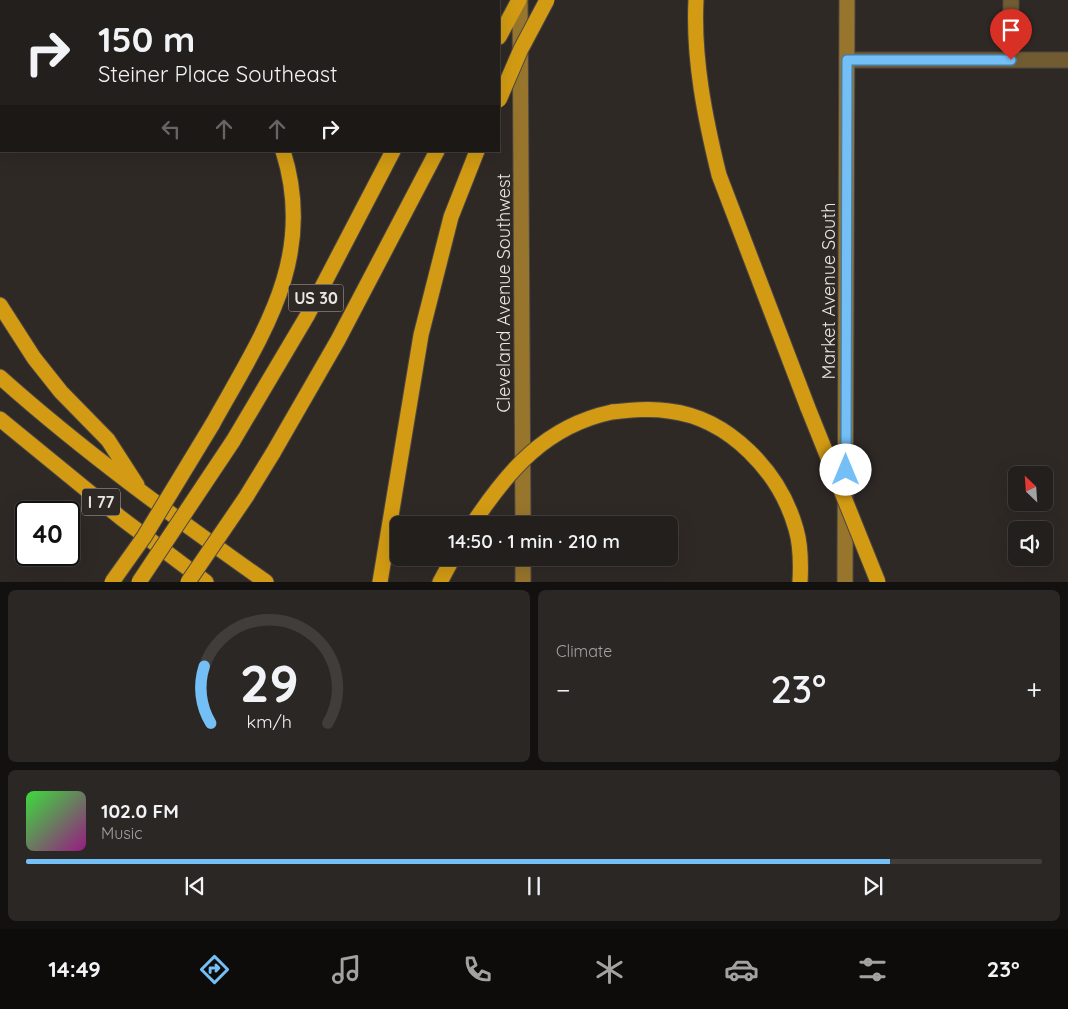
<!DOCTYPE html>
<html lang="en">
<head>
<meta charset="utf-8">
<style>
  body { margin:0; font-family:Quicksand,sans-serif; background:#2b2725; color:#f1f3f6; height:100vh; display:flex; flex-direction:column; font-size:19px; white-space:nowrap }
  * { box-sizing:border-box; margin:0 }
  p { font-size:16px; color:#a3a2a3 }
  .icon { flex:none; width:28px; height:28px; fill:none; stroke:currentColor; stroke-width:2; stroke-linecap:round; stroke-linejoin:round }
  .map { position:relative; height:582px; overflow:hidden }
  .side { display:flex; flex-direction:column; gap:8px; padding:8px; background:#13110f; flex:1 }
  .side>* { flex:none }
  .top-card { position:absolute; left:0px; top:0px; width:500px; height:152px; box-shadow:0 5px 20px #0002,0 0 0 1px #403d3b; background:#231f1c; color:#f1f3f6; overflow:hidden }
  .needle { width:32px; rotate:335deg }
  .controls { position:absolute; left:1008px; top:466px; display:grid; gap:10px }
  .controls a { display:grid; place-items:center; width:45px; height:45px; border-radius:8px; background:#231f1c; box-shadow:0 5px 20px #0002,0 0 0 1px #403d3b; font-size:25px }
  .speed { position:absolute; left:15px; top:501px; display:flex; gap:10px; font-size:25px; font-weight:700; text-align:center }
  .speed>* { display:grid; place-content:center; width:65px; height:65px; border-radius:50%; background:#231f1c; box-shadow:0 5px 20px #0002,0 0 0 1px #403d3b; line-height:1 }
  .speed .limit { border:2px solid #111; border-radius:8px; background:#fff; color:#111 }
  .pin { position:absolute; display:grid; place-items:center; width:42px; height:42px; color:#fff; margin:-51px -21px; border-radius:50% 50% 50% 0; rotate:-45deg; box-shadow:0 0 5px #0007 }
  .pin .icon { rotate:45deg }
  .me { position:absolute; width:55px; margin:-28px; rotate:0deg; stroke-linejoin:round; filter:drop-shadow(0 0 4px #0008) }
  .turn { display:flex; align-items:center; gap:18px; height:105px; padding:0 15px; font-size:22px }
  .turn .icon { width:65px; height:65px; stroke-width:2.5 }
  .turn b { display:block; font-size:35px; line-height:42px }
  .lanes { display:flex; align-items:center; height:48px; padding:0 15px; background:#0003; justify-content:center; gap:25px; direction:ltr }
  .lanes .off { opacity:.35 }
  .big { font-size:38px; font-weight:600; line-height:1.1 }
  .side .card { flex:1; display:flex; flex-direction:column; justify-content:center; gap:8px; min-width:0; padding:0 18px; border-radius:8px; background:#2b2725 }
  .side .dial { align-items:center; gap:0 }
  .dial svg { height:130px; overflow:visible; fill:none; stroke:#403d3b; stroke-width:7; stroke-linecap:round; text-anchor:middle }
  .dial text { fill:#f1f3f6; stroke:none }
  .song { display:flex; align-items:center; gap:15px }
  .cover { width:60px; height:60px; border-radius:8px; background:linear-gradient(135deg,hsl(120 70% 55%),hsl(310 70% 35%)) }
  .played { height:5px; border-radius:2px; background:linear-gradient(90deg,#74c0f6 85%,#403d3b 85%) }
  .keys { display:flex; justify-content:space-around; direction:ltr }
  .heat { display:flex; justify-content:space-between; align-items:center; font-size:28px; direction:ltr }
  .side .tiles { flex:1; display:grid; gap:8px; grid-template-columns:1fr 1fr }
  .card:last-child { grid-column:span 2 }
  .trip { position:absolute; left:390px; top:516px; width:288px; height:50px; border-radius:8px; background:#231f1c; box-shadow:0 5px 20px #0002,0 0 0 1px #403d3b; font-weight:600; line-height:50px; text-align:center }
  .tabs { display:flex; height:80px; justify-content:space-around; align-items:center; background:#0e0c0b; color:#a3a2a3 }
  .tabs .icon { width:35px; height:35px }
  .tabs .active { color:#74c0f6 }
  .tabs b { font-size:22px; color:#f1f3f6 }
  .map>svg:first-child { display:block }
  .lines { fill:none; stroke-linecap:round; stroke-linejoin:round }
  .street-casing { stroke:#4d4744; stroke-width:17 }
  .secondary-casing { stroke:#4d4744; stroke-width:17 }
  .highway-casing { stroke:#4d4744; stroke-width:17 }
  .street { stroke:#715b31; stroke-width:15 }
  .secondary { stroke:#98752d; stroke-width:15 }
  .highway { stroke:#d29b13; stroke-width:15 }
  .highway-bridge-casing { stroke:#4d4744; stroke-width:17; stroke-linecap:butt }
  .highway-bridge { stroke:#d29b13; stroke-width:15 }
  .route-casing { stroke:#4b7da0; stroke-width:12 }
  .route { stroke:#74c0f6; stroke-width:9 }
  .labels { text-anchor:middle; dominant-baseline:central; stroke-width:5; stroke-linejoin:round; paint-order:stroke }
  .shield { fill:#2f2926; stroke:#b2adab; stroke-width:1 }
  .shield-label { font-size:16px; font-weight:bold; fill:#eae6e4 }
  .street-label { font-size:18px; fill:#eae6e4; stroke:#2f2926 }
</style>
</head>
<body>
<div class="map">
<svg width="1068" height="582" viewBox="0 0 1068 582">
  <rect width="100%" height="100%" fill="#2f2926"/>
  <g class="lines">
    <defs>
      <path id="street" d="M847 60H1068
        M1011 60V0"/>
      <path id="secondary" d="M520 0 523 525
        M523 558V582
        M845 582 847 0"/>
      <path id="highway" d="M696 0C693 59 705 118 719 175L808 408
        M79 1 81 0
        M474 1V0
        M499 37 519 0
        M0 56 1 55
        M0 127 1 125
        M0 305 34 358 61 392 108 440 137 485
        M0 377C84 452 174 517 266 582
        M612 412C631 410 650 408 669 411 729 418 780 472 796 529 801 546 801 564 800 582
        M0 419 121 518 206 582
        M212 425C262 335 317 258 283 151
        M233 441 307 316 393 151
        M273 453 338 340 437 151
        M380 582 421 335 451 217 477 151
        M440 582 453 558"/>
    </defs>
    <use href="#street" class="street-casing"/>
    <use href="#secondary" class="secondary-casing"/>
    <use href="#highway" class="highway-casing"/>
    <use href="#street" class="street"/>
    <use href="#secondary" class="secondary"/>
    <use href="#highway" class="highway"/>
    <defs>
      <path id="highway-bridge" d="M499 100 521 49 547 0
        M808 408 878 582
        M472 525C508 470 546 426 612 412
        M112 582 144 537 212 425
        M139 582 233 441
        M188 582 246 497 273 453"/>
    </defs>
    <use href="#highway-bridge" class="highway-bridge-casing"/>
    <use href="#highway-bridge" class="highway-bridge"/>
  </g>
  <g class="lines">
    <defs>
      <path id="route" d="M846 470 847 60H1011"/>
    </defs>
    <use href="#route" class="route-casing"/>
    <use href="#route" class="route"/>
  </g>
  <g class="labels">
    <g class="shield">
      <rect x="288.5" y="284.5" width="55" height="27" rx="4"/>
      <rect x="82" y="488.5" width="38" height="27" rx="4"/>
    </g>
    <g class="shield-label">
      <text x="316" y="298">US 30</text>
      <text x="101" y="502">I 77</text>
    </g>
    <g class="street-label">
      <text transform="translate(828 291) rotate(-90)">Market Avenue South</text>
      <text transform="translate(503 293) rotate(-90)">Cleveland Avenue Southwest</text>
    </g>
  </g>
</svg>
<div class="controls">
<a><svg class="needle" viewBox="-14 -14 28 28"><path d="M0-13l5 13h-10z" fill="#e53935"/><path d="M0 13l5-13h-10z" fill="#a3a2a3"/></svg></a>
<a><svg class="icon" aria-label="sound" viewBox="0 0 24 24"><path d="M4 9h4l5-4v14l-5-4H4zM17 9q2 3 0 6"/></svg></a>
</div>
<div class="speed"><div class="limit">40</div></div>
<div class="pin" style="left:1011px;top:60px;background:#d93025"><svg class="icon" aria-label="arrive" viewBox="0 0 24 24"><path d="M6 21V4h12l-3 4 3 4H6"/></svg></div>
<svg class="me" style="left:846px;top:470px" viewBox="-20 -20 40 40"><circle r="19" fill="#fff"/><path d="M0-13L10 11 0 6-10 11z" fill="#74c0f6"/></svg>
<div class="trip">14:50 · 1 min · 210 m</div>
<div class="top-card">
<div class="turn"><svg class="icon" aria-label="right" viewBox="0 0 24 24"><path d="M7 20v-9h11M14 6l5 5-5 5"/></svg><div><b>150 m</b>Steiner Place Southeast</div></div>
<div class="lanes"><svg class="icon off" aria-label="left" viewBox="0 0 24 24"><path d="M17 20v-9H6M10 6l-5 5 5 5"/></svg><svg class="icon off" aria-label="ahead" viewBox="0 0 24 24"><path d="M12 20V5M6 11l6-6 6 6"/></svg><svg class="icon off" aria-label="ahead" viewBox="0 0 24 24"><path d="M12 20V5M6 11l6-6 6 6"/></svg><svg class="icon" aria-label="right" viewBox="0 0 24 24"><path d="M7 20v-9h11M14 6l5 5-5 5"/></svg></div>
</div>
</div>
<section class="side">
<div class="tiles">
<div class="card dial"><svg viewBox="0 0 100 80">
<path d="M14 69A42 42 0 1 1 86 69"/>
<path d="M14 69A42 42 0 0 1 10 34" stroke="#74c0f6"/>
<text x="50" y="56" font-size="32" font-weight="700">29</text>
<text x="50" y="72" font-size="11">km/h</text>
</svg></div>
<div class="card"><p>Climate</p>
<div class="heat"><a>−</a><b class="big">23°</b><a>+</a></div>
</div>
<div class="card">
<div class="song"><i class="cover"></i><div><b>102.0 FM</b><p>Music</p></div></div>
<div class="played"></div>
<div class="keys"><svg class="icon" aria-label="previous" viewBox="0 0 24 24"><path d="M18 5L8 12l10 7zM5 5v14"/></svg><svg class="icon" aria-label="pause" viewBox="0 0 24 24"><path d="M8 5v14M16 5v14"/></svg><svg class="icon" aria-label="next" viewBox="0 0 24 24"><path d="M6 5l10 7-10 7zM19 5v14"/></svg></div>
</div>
</div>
</section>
<nav class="tabs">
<b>14:49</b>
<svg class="icon active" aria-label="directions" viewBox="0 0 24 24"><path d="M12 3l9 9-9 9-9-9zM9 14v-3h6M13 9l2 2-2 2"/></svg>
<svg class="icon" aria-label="music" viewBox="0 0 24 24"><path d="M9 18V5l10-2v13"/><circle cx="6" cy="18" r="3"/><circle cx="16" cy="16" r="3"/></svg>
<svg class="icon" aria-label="phone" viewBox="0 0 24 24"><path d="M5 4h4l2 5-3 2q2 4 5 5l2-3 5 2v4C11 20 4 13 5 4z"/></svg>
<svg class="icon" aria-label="climate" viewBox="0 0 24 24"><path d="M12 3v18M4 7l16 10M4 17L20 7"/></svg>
<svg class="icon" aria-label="car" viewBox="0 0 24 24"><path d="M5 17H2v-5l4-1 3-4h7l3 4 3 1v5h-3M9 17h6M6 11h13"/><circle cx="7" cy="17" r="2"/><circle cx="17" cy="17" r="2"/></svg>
<svg class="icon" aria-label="filters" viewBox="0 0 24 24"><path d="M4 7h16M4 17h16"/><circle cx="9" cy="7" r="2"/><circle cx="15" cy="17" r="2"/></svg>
<b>23°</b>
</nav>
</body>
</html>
